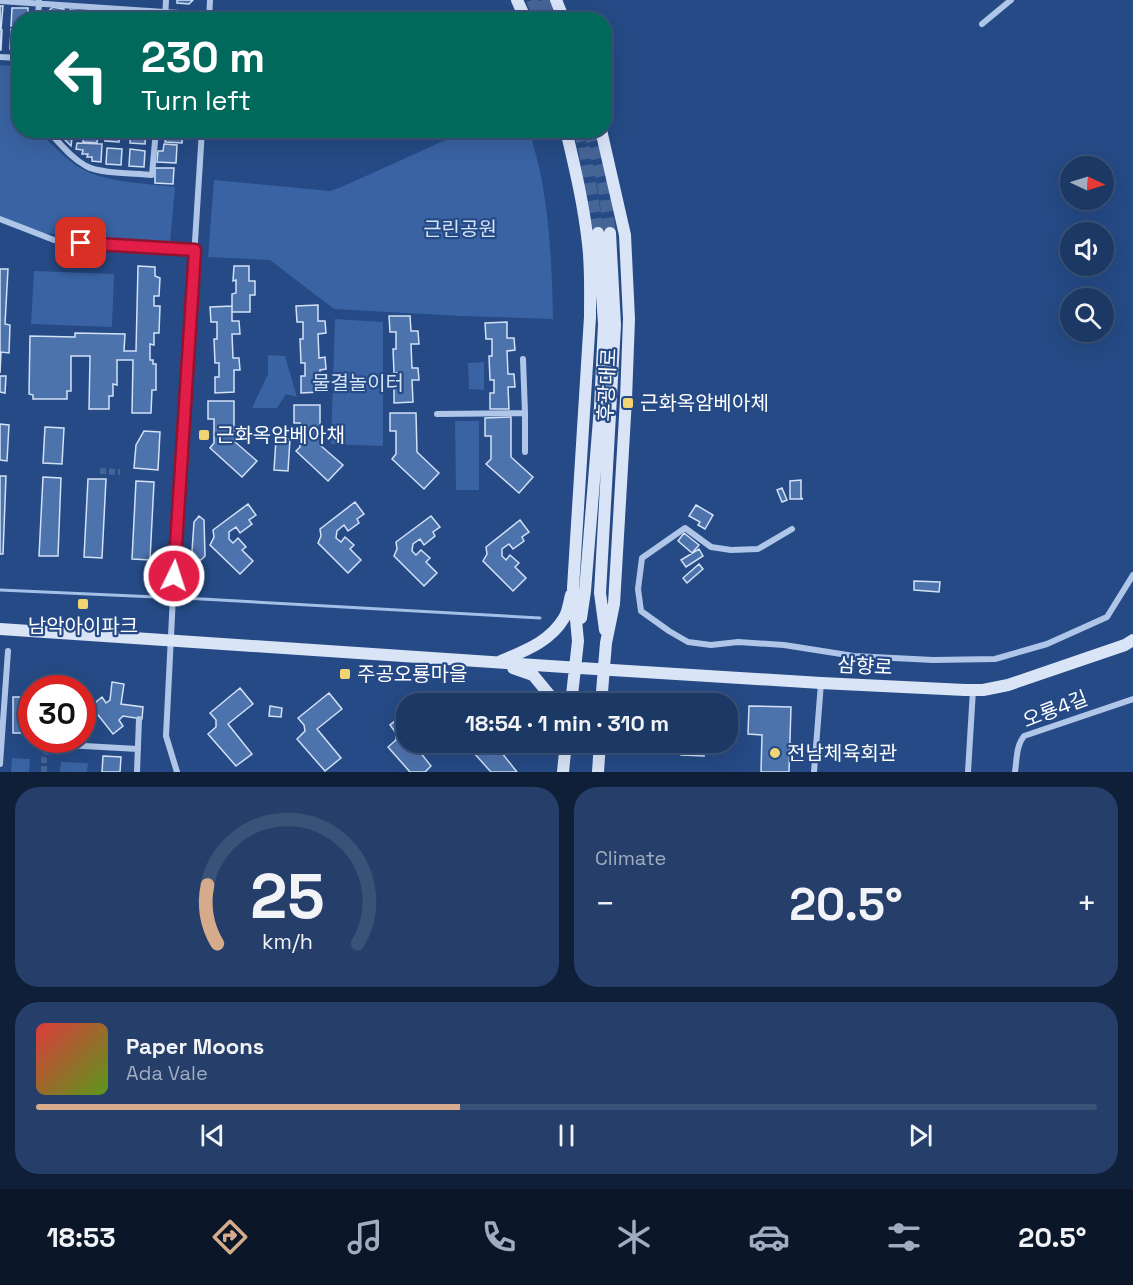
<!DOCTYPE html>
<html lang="en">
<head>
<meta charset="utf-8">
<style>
  body { margin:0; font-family:"Space Grotesk","Noto Sans KR",sans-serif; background:#253f6a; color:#f1f3f6; height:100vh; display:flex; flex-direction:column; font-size:22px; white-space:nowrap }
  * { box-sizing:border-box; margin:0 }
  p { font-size:20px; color:#a0acbf }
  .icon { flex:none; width:33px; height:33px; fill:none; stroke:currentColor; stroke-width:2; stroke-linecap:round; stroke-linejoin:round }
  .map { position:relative; height:772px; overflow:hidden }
  .drawer { display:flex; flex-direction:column; gap:15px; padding:15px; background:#0f1f37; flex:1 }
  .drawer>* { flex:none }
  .banner { position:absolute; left:12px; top:12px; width:600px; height:126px; border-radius:24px; box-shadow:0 6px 24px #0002,0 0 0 2px #3a5278; background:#00695c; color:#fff; overflow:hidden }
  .needle { width:39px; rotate:94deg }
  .fabs { position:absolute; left:1060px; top:156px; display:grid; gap:12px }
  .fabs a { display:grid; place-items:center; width:54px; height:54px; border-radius:50%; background:#1c3864; box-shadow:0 6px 24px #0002,0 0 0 2px #3a5278; font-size:30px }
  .speed { position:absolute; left:18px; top:675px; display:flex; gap:12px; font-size:30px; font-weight:700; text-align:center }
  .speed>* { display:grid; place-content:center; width:78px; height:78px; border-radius:50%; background:#1c3864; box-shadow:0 6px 24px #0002,0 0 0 2px #3a5278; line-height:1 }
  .speed .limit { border:9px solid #d22; background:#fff; color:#111 }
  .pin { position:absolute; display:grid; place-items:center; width:51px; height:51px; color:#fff; margin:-26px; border-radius:12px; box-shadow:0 3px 9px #0006 }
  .me { position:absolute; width:66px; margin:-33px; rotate:4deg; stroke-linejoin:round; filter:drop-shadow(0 0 4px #0008) }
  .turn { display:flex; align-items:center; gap:21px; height:126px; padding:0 30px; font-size:27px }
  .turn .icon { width:78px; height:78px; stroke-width:2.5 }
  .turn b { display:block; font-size:42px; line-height:51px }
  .big { font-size:45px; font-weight:700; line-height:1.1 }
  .drawer .widget { flex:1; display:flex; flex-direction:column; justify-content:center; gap:9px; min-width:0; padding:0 21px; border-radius:24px; background:#253f6a }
  .drawer .dial { align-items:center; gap:0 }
  .dial svg { height:156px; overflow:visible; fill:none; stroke:#3a5278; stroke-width:7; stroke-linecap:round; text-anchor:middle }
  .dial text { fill:#f1f3f6; stroke:none }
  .song { display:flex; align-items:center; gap:18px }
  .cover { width:72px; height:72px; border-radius:9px; background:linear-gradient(135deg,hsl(0 70% 55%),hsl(90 70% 35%)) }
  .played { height:6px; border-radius:3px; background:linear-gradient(90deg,#d6ab8b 40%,#3a5278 40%) }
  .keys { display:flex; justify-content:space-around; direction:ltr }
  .heat { display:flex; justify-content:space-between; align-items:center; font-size:33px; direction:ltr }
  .drawer .tiles { flex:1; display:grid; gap:15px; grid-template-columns:1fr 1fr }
  .widget:last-child { grid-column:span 2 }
  .trip { position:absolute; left:396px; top:693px; width:342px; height:60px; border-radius:24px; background:#1c3864; box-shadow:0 6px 24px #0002,0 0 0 2px #3a5278; font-weight:700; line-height:60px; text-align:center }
  .tabs { display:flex; height:96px; justify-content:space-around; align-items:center; background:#0b1628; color:#a0acbf }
  .tabs .icon { width:42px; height:42px }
  .tabs .on { color:#d6ab8b }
  .tabs b { font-size:27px; color:#f1f3f6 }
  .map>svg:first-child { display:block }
  .green { fill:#3963a2 }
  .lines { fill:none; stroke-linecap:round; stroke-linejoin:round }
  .stream { stroke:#a3c0e9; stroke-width:3 }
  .building { fill:#4d73ad; stroke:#d2e1f6; stroke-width:1.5 }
  .street-tunnel { stroke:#466597; stroke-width:6; stroke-dasharray:6 3; stroke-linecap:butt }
  .secondary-tunnel { stroke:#466597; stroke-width:12; stroke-dasharray:12 6; stroke-linecap:butt }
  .street { stroke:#afc6e8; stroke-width:6 }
  .secondary { stroke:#d9e4f7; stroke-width:12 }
  .route-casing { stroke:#92132f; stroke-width:15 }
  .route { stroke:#e11d48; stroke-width:10 }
  .poi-dot { fill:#f2d473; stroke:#254a85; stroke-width:2 }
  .labels { text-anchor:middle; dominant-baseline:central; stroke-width:4.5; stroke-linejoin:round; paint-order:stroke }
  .park-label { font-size:20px; fill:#d2e1f6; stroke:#254a85 }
  .street-label { font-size:20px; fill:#fff; stroke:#254a85 }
  .poi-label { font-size:20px; fill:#fff; stroke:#254a85; text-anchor:start }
</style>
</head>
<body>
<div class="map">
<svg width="1133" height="772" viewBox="0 0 1133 772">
  <rect width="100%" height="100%" fill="#254a85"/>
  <path class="green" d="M0 65 16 66 19 68 20 130 39 131C50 143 63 156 77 166 103 183 144 183 175 187L170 244 43 233 0 216Z
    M468 130 529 131C533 144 537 157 540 171 550 220 552 269 553 319L461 316 334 309 270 260 208 257 214 180 330 191 339 188Z
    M34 271 114 274 112 327 31 324Z
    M335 319 383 322V446L331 444Z
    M268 355 285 356 297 397 286 394 277 408H252L268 374Z
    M484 362V390L469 389 468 363Z
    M455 421H479V490H456Z
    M12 758 30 759 29 772H11Z
    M61 762 88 763 87 772H60Z"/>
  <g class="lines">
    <path class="stream" d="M0 590 156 597
      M184 598 540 618"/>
  </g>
  <path class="building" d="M177 0H193L189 4 177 3Z
    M0 6H3L1 29H0Z
    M53 7 64 9 63 20H45V14Z
    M12 8H28V20H20V26H11Z
    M70 10 106 13 105 20H69Z
    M110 14 130 16V20H109Z
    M0 29 2 30 1 50H0Z
    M11 29 20 30V50L10 49Z
    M55 130H73L71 146Z
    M84 130H98L97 143 83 142Z
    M106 130H120L119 142 105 141Z
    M131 130H146L145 144 130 143Z
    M166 130H183L182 143 165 142Z
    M77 143 102 144 101 162 92 161V157H87L88 154H82L83 150 76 149Z
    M164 144 177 145 176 163 157 162 158 151H163Z
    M107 148 122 149 121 165 106 164Z
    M130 149 145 151 144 167 129 166Z
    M155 168H174L173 184 155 183Z
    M138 266 155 267V276L160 278 159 296H154V306H160L159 333H154V345L150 344V360H153V364H156V390H152L151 413H132L133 360H117V385L113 384V396H109V409H89L90 356H71V391H67V399H33V395L29 394 30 336 75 337V333L125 334 124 351H136Z
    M234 266H249V281H255V295H250V312H232V294L236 293V280L233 281Z
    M0 269H8L5 324 10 325 9 353 1 352 0 373Z
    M318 305V321H325L326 333 318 334 319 358 325 357 326 369 320 370V392L301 393V376H305V363H301L300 339H303V322H297L296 306Z
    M232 306V321H239L240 334H232L233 358H239L240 370H234V392L215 393V377H219V363H215L214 339H217V322H211L210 307Z
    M389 316H410L411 331H418L419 344H411L412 368H418L419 380H412L413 402 394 403V387H398V373H394L393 349H396V332H390Z
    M507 322V338H514L515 350 507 351 508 374H514L515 387H508L509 409H490V393H494V380H490L489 356H492V339H486L485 323Z
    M0 376H6L5 393 0 392Z
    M208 401H234V441L257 461 242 477 210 448 214 443V419H208Z
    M294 405H320V445L343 465 328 481 296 451 300 447V423H294Z
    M390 413H416L417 452 439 473 424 489 392 459 396 454V431H390Z
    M511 417V457L533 477 519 493 486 464 491 459V436H485V418Z
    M0 424 9 425 7 461 0 460Z
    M45 427 64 428 62 464 43 463Z
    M144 431 160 432 158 470 134 468 136 445Z
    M276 439H290L288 471 274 470Z
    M0 476H6L3 554H0Z
    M43 477 61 478 58 556H39Z
    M88 479H106L102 558 84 557Z
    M801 480V498L803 499H790V481Z
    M136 481 154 482 150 560 132 559Z
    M782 488 787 500 782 502 777 490Z
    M355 502 364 514 357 519 359 523 348 531 344 525 337 531 336 538 341 542 345 537 354 545 350 549 361 560 348 573 318 543 321 536 320 529Z
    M248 504 256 515 249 520 252 524 240 533 236 527 229 532V539L233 543 238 538 246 547 242 550 253 561 240 574 210 545 214 537 213 530Z
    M696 505 713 515 705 529 698 525 700 522 689 516Z
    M199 516 204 520 205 556 201 560 195 559 192 551 194 522Z
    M431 516 440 527 433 532 435 536 424 545 420 539 413 544 412 551 416 555 421 550 430 558 426 562 437 573 424 586 394 556 397 549 396 542Z
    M520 520 529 532 522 537 524 541 513 549 509 544 502 549V556L506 560 510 555 519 563 515 567 526 578 513 591 483 561 487 554 486 547Z
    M684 533 699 545 692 553 678 541Z
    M699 549 703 556 686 567 681 560Z
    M699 564 703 569 687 583 683 578Z
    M914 581 940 582 939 592 914 590Z
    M112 682 124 684 121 704 143 707 142 719 123 716 119 720 123 726 113 734 91 706 102 697 106 703 110 700Z
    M240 688 253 704 228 724 252 754 236 766 208 734 216 727V720L210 713Z
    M329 693 342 709 317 729 341 758 325 771 297 739 305 731 304 725 298 718Z
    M690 693 694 695 697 699H707L706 704H676L678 698Z
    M13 697H28L27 704H32V725H26V733H13Z
    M270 706 282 708 281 717 269 716Z
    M749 706 791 707 789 772H761L762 735 748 734Z
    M406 712V742H412L431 766 425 772H410L388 747 396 740V733L390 725Z
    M482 742H495L494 743 517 772H491L474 753 483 746Z
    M679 742H704V756L681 755 678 750Z
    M103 756 121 757 120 772H102Z"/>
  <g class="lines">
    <path class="street-tunnel" d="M100 471 120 472
      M44 772V759L47 750 56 745"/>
    <path class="secondary-tunnel" d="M532 0 541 20
      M543 0 551 20
      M579 130 584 147 598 233
      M589 130 603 183 610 233"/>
    <path class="street" d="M0 1 209 15
      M38 20 39 1
      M165 20 166 0
      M209 20 210 0
      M982 24 1011 0
      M0 57 20 58
      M47 130C60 143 70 157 86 166 101 174 134 173 152 175L156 130
      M0 219 54 240 195 250
      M523 359 525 413
      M437 414 525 413V452
      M792 529 758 549 731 550 711 547 685 528 642 558 638 589 641 611 669 631 688 642 711 645 738 642 784 645 854 656 933 660 995 659 1047 644 1107 617 1133 575
      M66 740V745L138 749
      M56 745H66
      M0 764 8 651
      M137 772 139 719
      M177 772 166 736 174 576 202 130
      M814 772 821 683
      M968 772 973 690
      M1015 772C1017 759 1016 746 1024 736L1133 699"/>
    <path class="secondary" d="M517 0 526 20
      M556 0 564 20
      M566 130C575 168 584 206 588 244 591 268 590 293 590 317L573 588 578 641 571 704
      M601 130 625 235 629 319 626 399 614 604 606 643 601 704
      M581 618 585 591 600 407 604 324 598 233
      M0 629 580 668 821 683 965 690H983L1008 685 1125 645 1133 640
      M605 630 600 593 615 325 610 233
      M501 661C524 651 550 642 564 618 568 612 569 602 571 595
      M513 668 533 675 557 704
      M563 772 566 742
      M598 772 600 742"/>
  </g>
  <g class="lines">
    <defs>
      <path id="route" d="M81 243 195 250 174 576"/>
    </defs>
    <use href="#route" class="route-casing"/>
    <use href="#route" class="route"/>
  </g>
  <g class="poi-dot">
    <rect x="622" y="397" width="12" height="12" rx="3"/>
    <rect x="198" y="429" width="12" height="12" rx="3"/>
    <rect x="77" y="598" width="12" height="12" rx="3"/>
    <rect x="339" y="668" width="12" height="12" rx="3"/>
    <circle cx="775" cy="753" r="6"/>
  </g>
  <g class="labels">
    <g class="park-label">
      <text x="460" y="229">근린공원</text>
      <text x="358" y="383">물결놀이터</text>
    </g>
    <g class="street-label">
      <text transform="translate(607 385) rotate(-87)">후광대로</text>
      <text transform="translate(865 666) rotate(3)">삼향로</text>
      <text transform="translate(1055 709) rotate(-21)">오룡4길</text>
    </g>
    <g class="poi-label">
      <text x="640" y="403">근화옥암베아체</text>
      <text x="216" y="435">근화옥암베아채</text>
      <text x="83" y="626" text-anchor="middle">남악아이파크</text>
      <text x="357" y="674">주공오룡마을</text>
      <text x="787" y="753">전남체육회관</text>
    </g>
  </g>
</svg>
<div class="fabs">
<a><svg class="needle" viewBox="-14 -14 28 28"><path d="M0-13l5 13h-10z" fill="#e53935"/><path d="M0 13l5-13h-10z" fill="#a0acbf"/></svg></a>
<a><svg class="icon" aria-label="sound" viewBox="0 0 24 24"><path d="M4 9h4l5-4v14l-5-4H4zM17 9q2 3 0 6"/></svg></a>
<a><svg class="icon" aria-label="search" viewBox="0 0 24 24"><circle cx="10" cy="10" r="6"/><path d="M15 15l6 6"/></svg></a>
</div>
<div class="speed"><div class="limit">30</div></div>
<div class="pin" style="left:81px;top:243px;background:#d93025"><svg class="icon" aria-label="arrive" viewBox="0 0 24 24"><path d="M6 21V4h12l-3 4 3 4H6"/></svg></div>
<svg class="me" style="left:174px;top:576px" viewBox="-20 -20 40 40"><circle r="17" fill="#e11d48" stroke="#fff" stroke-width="3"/><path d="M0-11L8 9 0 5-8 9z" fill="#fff"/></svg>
<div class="trip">18:54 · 1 min · 310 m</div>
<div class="banner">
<div class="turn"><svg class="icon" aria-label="left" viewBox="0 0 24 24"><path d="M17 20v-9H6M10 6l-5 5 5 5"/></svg><div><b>230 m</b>Turn left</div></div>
</div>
</div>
<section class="drawer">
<div class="tiles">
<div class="widget dial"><svg viewBox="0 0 100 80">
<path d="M14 69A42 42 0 1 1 86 69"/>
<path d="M14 69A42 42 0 0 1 9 39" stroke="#d6ab8b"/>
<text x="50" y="56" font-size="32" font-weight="700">25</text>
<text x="50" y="72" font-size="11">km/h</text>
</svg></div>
<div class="widget"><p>Climate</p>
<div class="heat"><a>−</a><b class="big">20.5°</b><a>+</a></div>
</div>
<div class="widget">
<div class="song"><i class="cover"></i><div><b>Paper Moons</b><p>Ada Vale</p></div></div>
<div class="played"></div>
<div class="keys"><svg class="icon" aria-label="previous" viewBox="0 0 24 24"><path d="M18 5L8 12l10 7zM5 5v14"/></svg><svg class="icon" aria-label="pause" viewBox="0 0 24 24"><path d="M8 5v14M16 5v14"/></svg><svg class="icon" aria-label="next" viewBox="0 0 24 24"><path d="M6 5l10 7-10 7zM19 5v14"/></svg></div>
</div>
</div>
</section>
<nav class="tabs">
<b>18:53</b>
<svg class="icon on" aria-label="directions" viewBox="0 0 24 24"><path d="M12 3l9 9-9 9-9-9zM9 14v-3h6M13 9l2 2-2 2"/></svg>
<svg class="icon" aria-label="music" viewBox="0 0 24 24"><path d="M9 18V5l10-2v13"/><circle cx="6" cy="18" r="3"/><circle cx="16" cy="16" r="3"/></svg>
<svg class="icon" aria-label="phone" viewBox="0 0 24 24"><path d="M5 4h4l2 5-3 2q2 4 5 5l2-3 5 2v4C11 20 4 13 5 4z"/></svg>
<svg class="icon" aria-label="climate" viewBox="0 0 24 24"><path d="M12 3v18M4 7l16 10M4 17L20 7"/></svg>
<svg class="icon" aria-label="car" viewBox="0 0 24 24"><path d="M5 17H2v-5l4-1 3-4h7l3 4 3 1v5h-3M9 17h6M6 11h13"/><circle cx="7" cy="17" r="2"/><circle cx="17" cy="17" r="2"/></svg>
<svg class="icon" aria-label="filters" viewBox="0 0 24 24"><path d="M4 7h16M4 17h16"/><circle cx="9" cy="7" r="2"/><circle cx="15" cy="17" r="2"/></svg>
<b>20.5°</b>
</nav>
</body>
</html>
